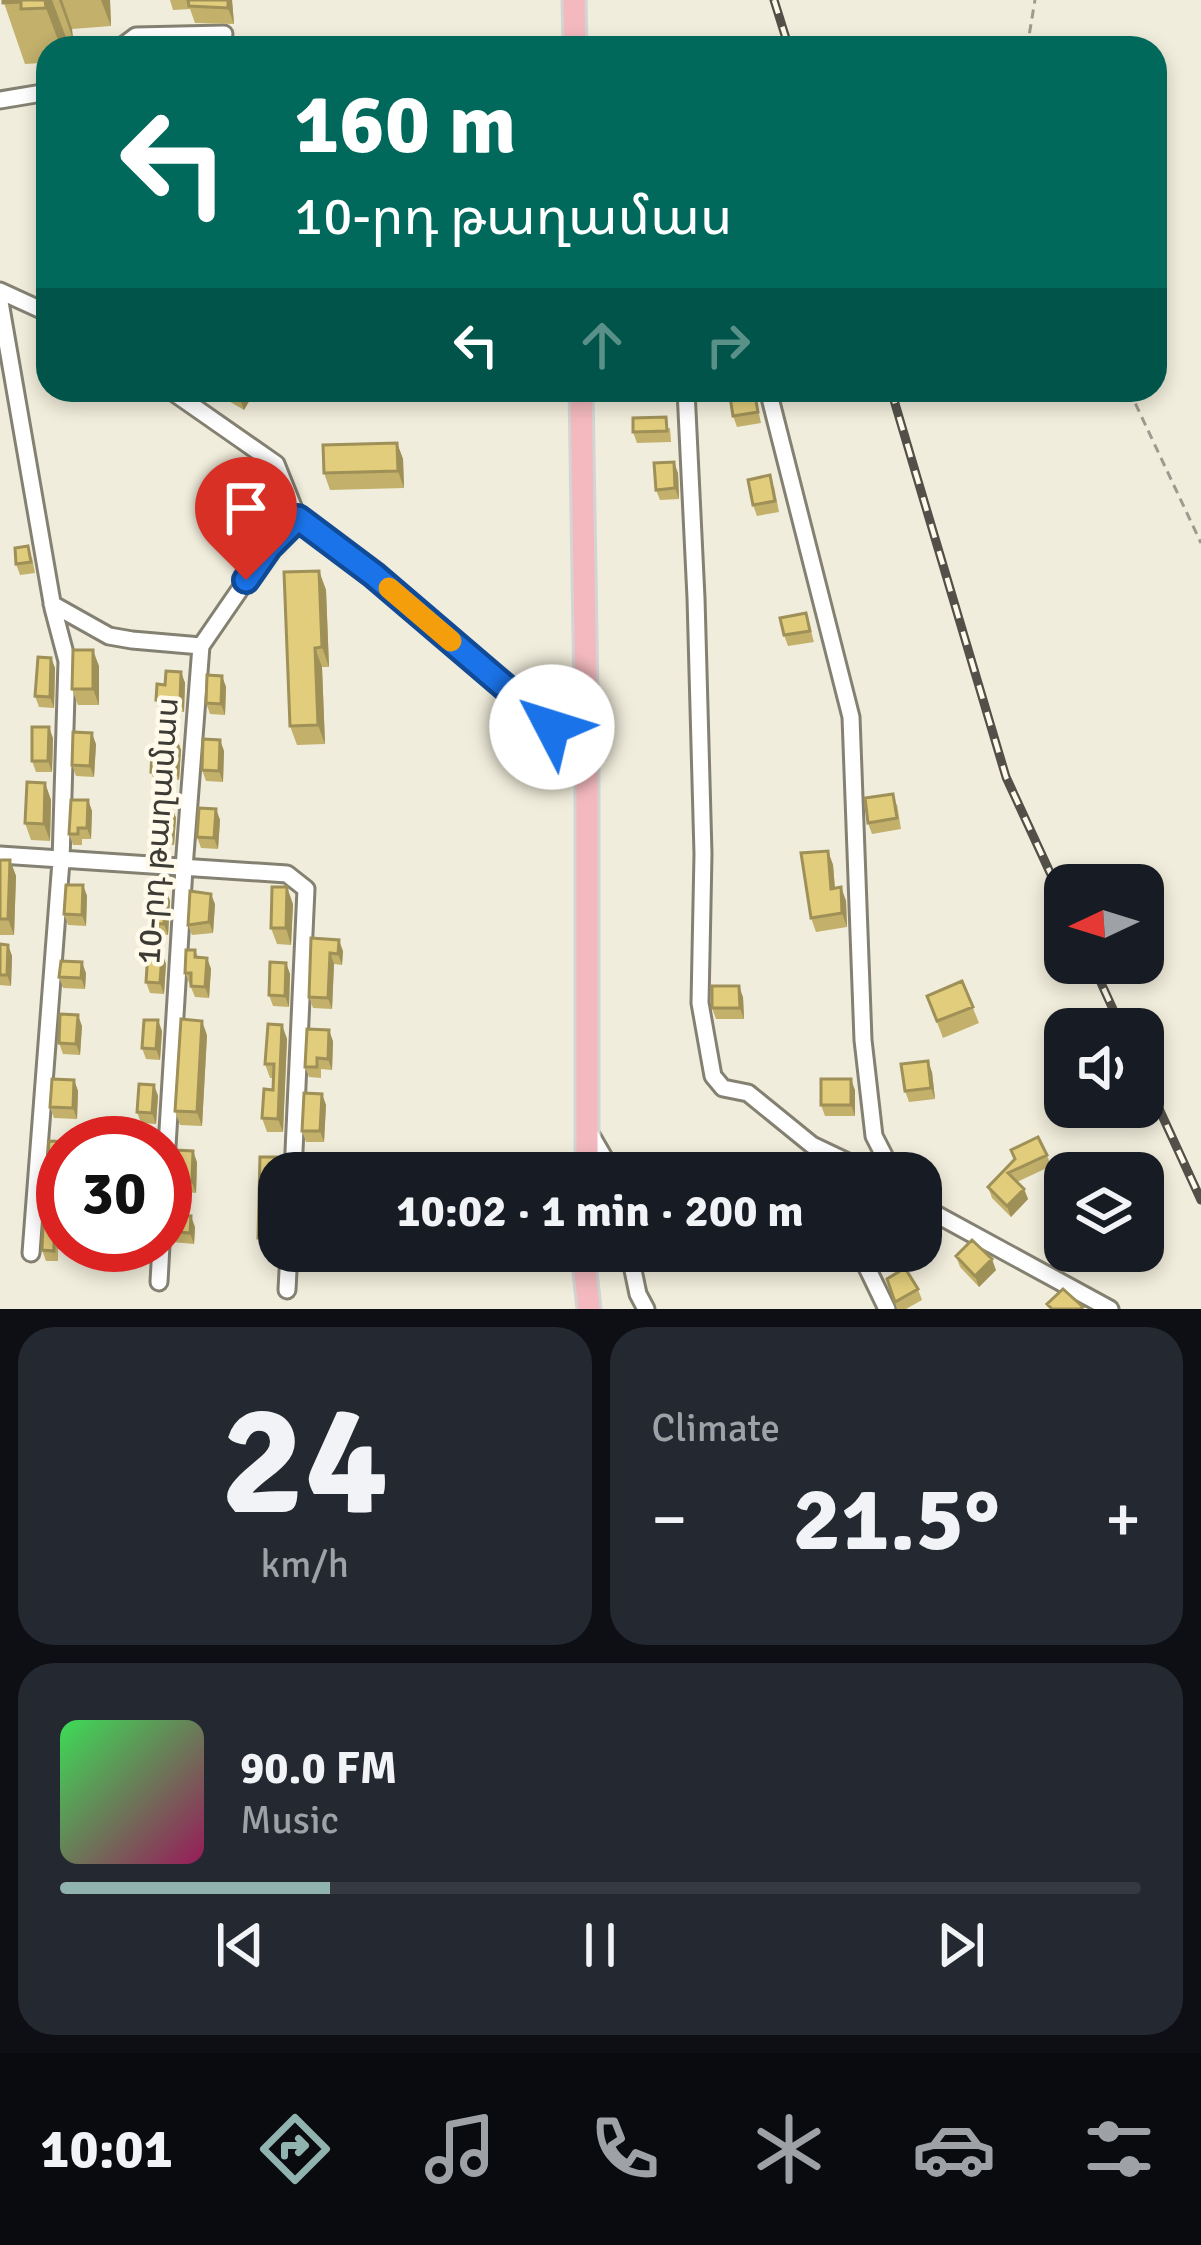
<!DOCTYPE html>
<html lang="en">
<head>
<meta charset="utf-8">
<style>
  body { margin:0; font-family:Signika,"Noto Sans Armenian",sans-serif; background:#242831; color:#f1f3f6; height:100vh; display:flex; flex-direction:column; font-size:45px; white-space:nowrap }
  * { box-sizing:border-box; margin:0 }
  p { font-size:39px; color:#9ea1a6 }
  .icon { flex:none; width:66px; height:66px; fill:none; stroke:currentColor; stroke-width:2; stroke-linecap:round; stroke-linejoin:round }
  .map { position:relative; height:1309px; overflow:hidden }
  .details { display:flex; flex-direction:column; gap:18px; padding:18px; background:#0d0f14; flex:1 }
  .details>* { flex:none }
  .guide { position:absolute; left:36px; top:36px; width:1131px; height:366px; border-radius:36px; box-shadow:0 6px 18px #0003; background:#00695c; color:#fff; overflow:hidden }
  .needle { width:78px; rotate:266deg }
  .fabs { position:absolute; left:1044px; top:864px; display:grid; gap:24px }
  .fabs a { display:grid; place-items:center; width:120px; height:120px; border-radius:24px; background:#171b24; box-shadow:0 6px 18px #0003; font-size:60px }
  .speed { position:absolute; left:36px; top:1116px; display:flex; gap:24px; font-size:60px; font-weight:700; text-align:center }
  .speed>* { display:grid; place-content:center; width:156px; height:156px; border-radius:50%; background:#171b24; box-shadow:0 6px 18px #0003; line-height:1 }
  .speed .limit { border:18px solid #d22; background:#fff; color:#111 }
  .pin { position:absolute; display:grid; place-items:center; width:102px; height:102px; color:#fff; margin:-123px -51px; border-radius:50% 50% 50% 0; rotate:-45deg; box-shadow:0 0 12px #0007 }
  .pin .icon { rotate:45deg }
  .me { position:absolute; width:132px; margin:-66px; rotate:310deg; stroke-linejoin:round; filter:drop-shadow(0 0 9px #0008) }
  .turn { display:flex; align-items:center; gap:42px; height:252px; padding:0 60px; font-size:54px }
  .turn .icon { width:156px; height:156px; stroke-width:2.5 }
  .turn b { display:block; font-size:84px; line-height:102px }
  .lanes { display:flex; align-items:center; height:114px; padding:0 60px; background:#0003; justify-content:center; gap:60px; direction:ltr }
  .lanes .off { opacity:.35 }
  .big { font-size:90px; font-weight:800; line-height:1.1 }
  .details .tile { flex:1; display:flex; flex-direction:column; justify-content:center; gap:18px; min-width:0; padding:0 42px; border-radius:36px; background:#242831 }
  .details .dial { align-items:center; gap:0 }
  .dial b { font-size:156px; line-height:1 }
  .song { display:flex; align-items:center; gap:36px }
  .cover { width:144px; height:144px; border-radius:18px; background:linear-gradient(135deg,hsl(130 70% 55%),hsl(330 70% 35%)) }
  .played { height:12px; border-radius:6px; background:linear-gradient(90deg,#91b3af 25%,#363941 25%) }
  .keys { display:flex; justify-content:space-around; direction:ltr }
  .heat { display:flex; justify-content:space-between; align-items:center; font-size:66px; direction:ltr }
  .details .tiles { flex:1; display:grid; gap:18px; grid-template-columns:1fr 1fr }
  .tile:last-child { grid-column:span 2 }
  .trip { position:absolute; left:258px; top:1152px; width:684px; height:120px; border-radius:36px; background:#171b24; box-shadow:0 6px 18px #0003; font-weight:800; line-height:120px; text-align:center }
  .dock { display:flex; height:192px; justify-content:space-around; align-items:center; background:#090b0e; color:#9ea1a6 }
  .dock .icon { width:84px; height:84px }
  .dock .active { color:#91b3af }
  .dock b { font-size:54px; color:#f1f3f6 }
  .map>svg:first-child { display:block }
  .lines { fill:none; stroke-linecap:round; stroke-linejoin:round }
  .minor-casing { stroke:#858172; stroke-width:21 }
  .major-casing { stroke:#d4d4d3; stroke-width:27 }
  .path { stroke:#9e9a8f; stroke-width:3; stroke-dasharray:9 6; stroke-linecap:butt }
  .minor { stroke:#fff; stroke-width:15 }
  .major { stroke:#f3b9be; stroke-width:21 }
  .rail-casing { stroke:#525049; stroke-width:9 }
  .rail { stroke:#fffaea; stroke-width:4.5; stroke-dasharray:14; stroke-linecap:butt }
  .wall { fill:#c2b06b }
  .shaded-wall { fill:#9e9057 }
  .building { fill:#e2cd7c; stroke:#9e9057; stroke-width:3 }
  .route-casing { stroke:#114b97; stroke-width:30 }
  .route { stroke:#1a73e8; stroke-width:21 }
  .slow { stroke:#f59e0b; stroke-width:21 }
  .labels { text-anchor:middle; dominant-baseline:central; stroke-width:9; stroke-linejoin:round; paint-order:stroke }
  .street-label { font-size:33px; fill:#3d3b35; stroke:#fffaea }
</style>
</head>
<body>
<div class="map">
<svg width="1201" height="1309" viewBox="0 0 1201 1309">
  <rect width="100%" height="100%" fill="#f1eddc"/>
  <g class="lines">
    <defs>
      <path id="minor" d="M120 48 136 36 224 34
        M0 100 48 92
        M0 291 48 313
        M0 302 53 608 67 661 61 861 31 1253
        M170 390 276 464 298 519 374 575 587 757
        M686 390 696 598 703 854 700 1003 713 1076 723 1088 748 1093 812 1145 852 1164
        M768 390 851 717 863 1040 874 1136 893 1173
        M52 604 109 636 132 640 201 646
        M0 855 287 874 306 889 293 1173
        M588 1130 613 1173
        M165 1179 184 868 201 646 269 547 298 519
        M921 1206 1110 1309
        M629 1251 638 1294 646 1309
        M859 1251 887 1309
        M159 1282 161 1245
        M287 1290 289 1251"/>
      <path id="major" d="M574 0 575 48
        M581 390 587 757V1173
        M585 1251V1272L589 1309"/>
    </defs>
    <use href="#minor" class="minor-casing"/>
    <use href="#major" class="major-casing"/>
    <path class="path" d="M1027 48 1035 0
      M1129 390 1201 543"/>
    <use href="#minor" class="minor"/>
    <use href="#major" class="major"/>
    <defs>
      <path id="rail" d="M774 0 789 48
        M891 390 1006 777 1065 905
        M1092 963 1122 1029
        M1143 1074 1201 1200"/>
    </defs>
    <use href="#rail" class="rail-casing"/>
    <use href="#rail" class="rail"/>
  </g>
  <path class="wall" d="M3 0H110L111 26 72 29 73 39 67 40V48H48V70L44 71 41 63 25 64Z
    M170 0H232L234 24 195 23 190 9 173 10Z
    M223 390H254L255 391 244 410 227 400Z
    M754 390 761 423 737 427 733 416Z
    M670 428 671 442 637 443 633 432Z
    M397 443 403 459 404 488 330 490 324 473Z
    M678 473 679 499 660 500 656 490Z
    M774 486 779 512 757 516 753 505Z
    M32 557 35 573 20 575 16 564Z
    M319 571 326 590 329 667H322L325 744 297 745 290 726Z
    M806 613 814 642 788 646 784 635Z
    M51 658 55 668 54 708 39 707 35 696Z
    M99 666V705H78L72 689Z
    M181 672 185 683 184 712 160 711 156 700 165 685Z
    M222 676 226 687 225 715 210 714 206 703Z
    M53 738 52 772H36L32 761Z
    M177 739 181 750 179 780 170 779V784L155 783 151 772 161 752Z
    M220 740 224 751 223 782 206 781 202 770Z
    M96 744 94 777 76 776 72 765Z
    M45 783 51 800 50 841 31 840 25 823Z
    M88 800 92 811 91 839H82V845H73L69 834Z
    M897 804 901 829 872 834 868 823Z
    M172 807 176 818 174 845H159L155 834Z
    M216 809 220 820 218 849 201 848 197 837Z
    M828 851 833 865 835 888 841 887 846 901 847 927 816 932 811 918Z
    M0 860H10L16 876 14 935H0Z
    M83 885 87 896 86 926 68 925 64 914Z
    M166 890 170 901 168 935 153 934 149 923Z
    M215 904 213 933 192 935 188 925Z
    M293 904 291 945 277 944 271 928Z
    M311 938 343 951 342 965 334 964 332 1009 313 1008 309 997Z
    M0 944 8 945 12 956 11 986 0 985Z
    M195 950 198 957 207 958 211 969 209 998 195 997 185 973Z
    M162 953 166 964 164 994 150 993 146 982Z
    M286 963 290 974 289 1007 273 1006 269 995Z
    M86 973 85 989 63 988 59 977Z
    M962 981 979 1023 943 1038 927 996Z
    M743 997 744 1019H716L712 1008Z
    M282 1025 287 1039 283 1132H267L262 1118 273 1090V1078H270L265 1064Z
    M82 1026 80 1055 63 1054 59 1043Z
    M162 1031 160 1060 146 1059 142 1048Z
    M207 1035 202 1126 180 1125 175 1111Z
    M333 1041 332 1070 321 1069V1078L309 1077 305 1067Z
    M932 1072 935 1099 909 1102 905 1091Z
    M74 1080 78 1091 77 1119 54 1118 50 1107Z
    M154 1085 158 1096 156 1124 141 1123 137 1112Z
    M855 1090V1116H825L821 1105Z
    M322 1094 326 1105 324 1142H306L302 1131Z
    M63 1143V1184L51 1183 47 1172Z
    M1047 1155 1051 1166 1017 1182 1024 1189 1028 1199 1011 1217 992 1198 988 1187 1014 1160Z
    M260 1157H277L281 1170 288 1173H279V1247L277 1249H262L258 1238Z
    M197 1162 196 1193 170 1190 166 1179 173 1170Z
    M63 1210V1245H69V1250L58 1249V1261H46L42 1250 49 1223Z
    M165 1215 195 1227 194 1244 172 1242 165 1234Z
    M129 1245H150L148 1257 133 1256Z
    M298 1251H319L318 1265 301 1264Z
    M956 1256 996 1270 979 1287 960 1267Z
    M887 1279 918 1289 922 1300 906 1309H897Z"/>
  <path class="shaded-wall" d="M45 0H52L67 40V48H61L46 8Z
    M59 0H62L72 29 73 39Z
    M101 0H110L111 26Z
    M228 0H232L234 24 228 8Z
    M245 390 255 391 244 410 240 399Z
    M397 443 403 459 404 488 398 471Z
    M674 462 678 473 679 499 675 488Z
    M319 571 326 590 329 667 322 647Z
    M315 648 322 667 325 744 318 725Z
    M93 650 99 666V705L93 689Z
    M51 658 55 668 54 708 50 697Z
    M181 672 185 683 184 712 180 701Z
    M222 676 226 687 225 715 221 704Z
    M49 727 53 738 52 772 48 761Z
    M92 733 96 744 94 777 90 766Z
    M177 739 181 750 179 780 175 769Z
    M220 740 224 751 223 782 219 771Z
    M45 783 51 800 50 841 44 824Z
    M88 800 92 811 91 839 87 828Z
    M172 807 176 818 174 845 170 834Z
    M216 809 220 820 218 849 214 838Z
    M828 851 833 865 836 903 831 889Z
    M10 860 16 876 14 935 8 919Z
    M83 885 87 896 86 926 82 915Z
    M287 887 293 904 291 945 286 928Z
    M841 887 846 901 847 927 842 913Z
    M166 890 170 901 168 935 164 924Z
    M211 894 215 904 213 933 209 922Z
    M339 940 343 951 342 965 338 954Z
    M8 945 12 956 11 986 7 975Z
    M162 953 166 964 164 994 160 983Z
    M330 953 334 964 332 1009 328 998Z
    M207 958 211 969 209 998 205 987Z
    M82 962 86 973 85 989 81 978Z
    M286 963 290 974 289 1007 285 996Z
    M739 986 743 997 744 1019 740 1008Z
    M78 1015 82 1026 80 1055 76 1044Z
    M158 1020 162 1031 160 1060 156 1049Z
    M202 1021 207 1035 202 1126 197 1112Z
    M282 1025 287 1039 283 1132 278 1119Z
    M329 1030 333 1041 332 1070 328 1059Z
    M928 1061 932 1072 935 1099 931 1088Z
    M851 1079 855 1090V1116L851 1105Z
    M74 1080 78 1091 77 1119 73 1108Z
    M154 1085 158 1096 156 1124 152 1113Z
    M322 1094 326 1105 324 1142 320 1131Z
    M193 1151 197 1162 196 1193 192 1182Z
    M1024 1189 1028 1199 1011 1217 1007 1206Z
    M191 1216 195 1227 194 1244 190 1233Z
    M279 1230V1247L277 1249 273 1238Z
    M992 1259 996 1270 979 1287 975 1276Z"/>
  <path class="building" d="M3 0H45L46 8 21 9V2L3 3Z
    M188 0H228V8L189 6Z
    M224 390H245L240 399Z
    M729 390H754L758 412 733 416Z
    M666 417 667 431 633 432V418Z
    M397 443 398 471 324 473 323 445Z
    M674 462 675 488 656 490 654 463Z
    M770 475 775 501 753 505 748 480Z
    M28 546 31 562 16 564 15 548Z
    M319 571 322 647 315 648 318 725 290 726 284 572Z
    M806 613 810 631 784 635 780 618Z
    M73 650H93V689H72Z
    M38 657 51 658 50 697 35 696Z
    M166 671 181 672 180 701 156 700 157 684 165 685Z
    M207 675 222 676 221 704 206 703Z
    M32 727H49L48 761H32Z
    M73 732 92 733 90 766 72 765Z
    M162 738 177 739 175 769 166 768V773L151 772 152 751 161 752Z
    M203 739 220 740 219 771 202 770Z
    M27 782 45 783 44 824 25 823Z
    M893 794 897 818 868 823 865 798Z
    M71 800H88L87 828H78V834H69Z
    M156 806 172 807 170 834H155Z
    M199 808 216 809 214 838 197 837Z
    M828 851 831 889 841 887 842 913 811 918 801 853Z
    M0 860H10L8 919H0Z
    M66 885H83L82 915 64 914Z
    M272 887H287L286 928H271Z
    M151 889 166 890 164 924 149 923Z
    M190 891 211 894 209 922 188 925Z
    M311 938 339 940 338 954 330 953 328 998 309 997Z
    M0 944 8 945 7 975H0Z
    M186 950H195V957L207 958 205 987 191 986V973H185Z
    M148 952 162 953 160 983 146 982Z
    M61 961 82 962 81 978 59 977Z
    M270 962 286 963 285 996 269 995Z
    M962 981 973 1007 937 1021 927 996Z
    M712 986H739L740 1008H712Z
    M60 1014 78 1015 76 1044 59 1043Z
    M181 1019 202 1021 197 1112 175 1111Z
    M144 1020H158L156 1049 142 1048Z
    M268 1024 282 1025 278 1119 262 1118 264 1089 273 1090 274 1064H265Z
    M307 1029 329 1030 328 1059 317 1058V1067H305Z
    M928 1061 931 1088 905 1091 901 1064Z
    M52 1079 74 1080 73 1108 50 1107Z
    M821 1079H851V1105H821Z
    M139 1084 154 1085 152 1113 137 1112Z
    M304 1093 322 1094 320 1131H302Z
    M1038 1137 1047 1155 1008 1173 1024 1189 1007 1206 988 1187 1015 1159 1011 1150Z
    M49 1141 71 1142 63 1143V1173L47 1172Z
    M174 1150 193 1151 192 1182 166 1179 173 1170Z
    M260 1157H277L279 1169 288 1173H279V1230L273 1238H258Z
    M301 1158 320 1159V1173H291L298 1169Z
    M50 1209 63 1210V1239L54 1238V1251L42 1250 43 1222 49 1223Z
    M165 1215 191 1216 190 1233 168 1231 165 1227Z
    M972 1240 992 1259 975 1276 956 1256Z
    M298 1251H314V1254L297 1253Z
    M905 1268 918 1289 895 1302 887 1279Z
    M1063 1289 1083 1307 1080 1309H1052L1047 1304Z"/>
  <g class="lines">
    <defs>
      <path id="route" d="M246 580 269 547 298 518 374 575 552 727"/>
    </defs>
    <use href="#route" class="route-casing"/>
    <use href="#route" class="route"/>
    <path class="slow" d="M389 588 451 641"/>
  </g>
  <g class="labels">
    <g class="street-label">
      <text transform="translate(158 831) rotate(-86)">10-րդ թաղամաս</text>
    </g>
  </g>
</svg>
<div class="fabs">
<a><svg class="needle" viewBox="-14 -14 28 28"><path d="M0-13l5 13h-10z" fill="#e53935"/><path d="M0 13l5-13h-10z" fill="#9ea1a6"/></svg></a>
<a><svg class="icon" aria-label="sound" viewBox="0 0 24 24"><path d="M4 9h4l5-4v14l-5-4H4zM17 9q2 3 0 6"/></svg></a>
<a><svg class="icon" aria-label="layers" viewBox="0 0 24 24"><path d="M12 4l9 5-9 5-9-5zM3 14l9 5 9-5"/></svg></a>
</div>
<div class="speed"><div class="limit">30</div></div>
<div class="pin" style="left:246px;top:580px;background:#d93025"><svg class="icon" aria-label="arrive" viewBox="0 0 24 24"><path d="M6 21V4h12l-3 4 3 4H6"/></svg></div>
<svg class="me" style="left:552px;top:727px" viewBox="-20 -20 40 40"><circle r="19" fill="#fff"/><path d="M0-13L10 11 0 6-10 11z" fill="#1a73e8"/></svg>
<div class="trip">10:02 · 1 min · 200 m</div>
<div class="guide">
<div class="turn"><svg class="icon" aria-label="left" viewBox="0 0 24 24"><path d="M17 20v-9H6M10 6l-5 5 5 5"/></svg><div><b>160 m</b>10-րդ թաղամաս</div></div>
<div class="lanes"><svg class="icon" aria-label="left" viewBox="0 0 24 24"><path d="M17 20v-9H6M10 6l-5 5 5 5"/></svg><svg class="icon off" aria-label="ahead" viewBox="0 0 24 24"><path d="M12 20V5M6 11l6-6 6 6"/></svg><svg class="icon off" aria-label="right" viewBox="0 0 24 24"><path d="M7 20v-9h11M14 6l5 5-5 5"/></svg></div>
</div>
</div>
<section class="details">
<div class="tiles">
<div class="tile dial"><b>24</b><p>km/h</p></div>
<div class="tile"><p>Climate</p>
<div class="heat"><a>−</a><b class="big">21.5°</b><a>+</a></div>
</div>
<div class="tile">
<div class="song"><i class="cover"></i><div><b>90.0 FM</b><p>Music</p></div></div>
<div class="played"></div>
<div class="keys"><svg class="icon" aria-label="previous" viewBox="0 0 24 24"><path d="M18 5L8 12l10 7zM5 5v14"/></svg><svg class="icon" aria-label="pause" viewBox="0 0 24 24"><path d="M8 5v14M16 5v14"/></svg><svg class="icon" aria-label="next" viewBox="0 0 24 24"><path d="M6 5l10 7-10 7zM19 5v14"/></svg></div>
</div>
</div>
</section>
<nav class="dock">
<b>10:01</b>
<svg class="icon active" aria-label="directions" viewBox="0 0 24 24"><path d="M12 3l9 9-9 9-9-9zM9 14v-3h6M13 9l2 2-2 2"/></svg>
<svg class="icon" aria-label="music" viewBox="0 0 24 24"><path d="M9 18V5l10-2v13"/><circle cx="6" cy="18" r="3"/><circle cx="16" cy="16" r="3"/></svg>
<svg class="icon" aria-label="phone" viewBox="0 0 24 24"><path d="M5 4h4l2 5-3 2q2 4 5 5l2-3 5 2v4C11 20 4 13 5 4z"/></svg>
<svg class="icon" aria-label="climate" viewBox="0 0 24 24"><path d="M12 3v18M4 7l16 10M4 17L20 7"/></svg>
<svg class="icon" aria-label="car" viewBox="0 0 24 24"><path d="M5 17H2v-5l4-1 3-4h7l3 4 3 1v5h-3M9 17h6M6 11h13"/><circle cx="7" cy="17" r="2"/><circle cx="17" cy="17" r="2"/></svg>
<svg class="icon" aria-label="filters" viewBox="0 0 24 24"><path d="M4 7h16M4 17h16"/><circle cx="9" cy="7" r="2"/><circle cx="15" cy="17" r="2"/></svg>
</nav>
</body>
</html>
